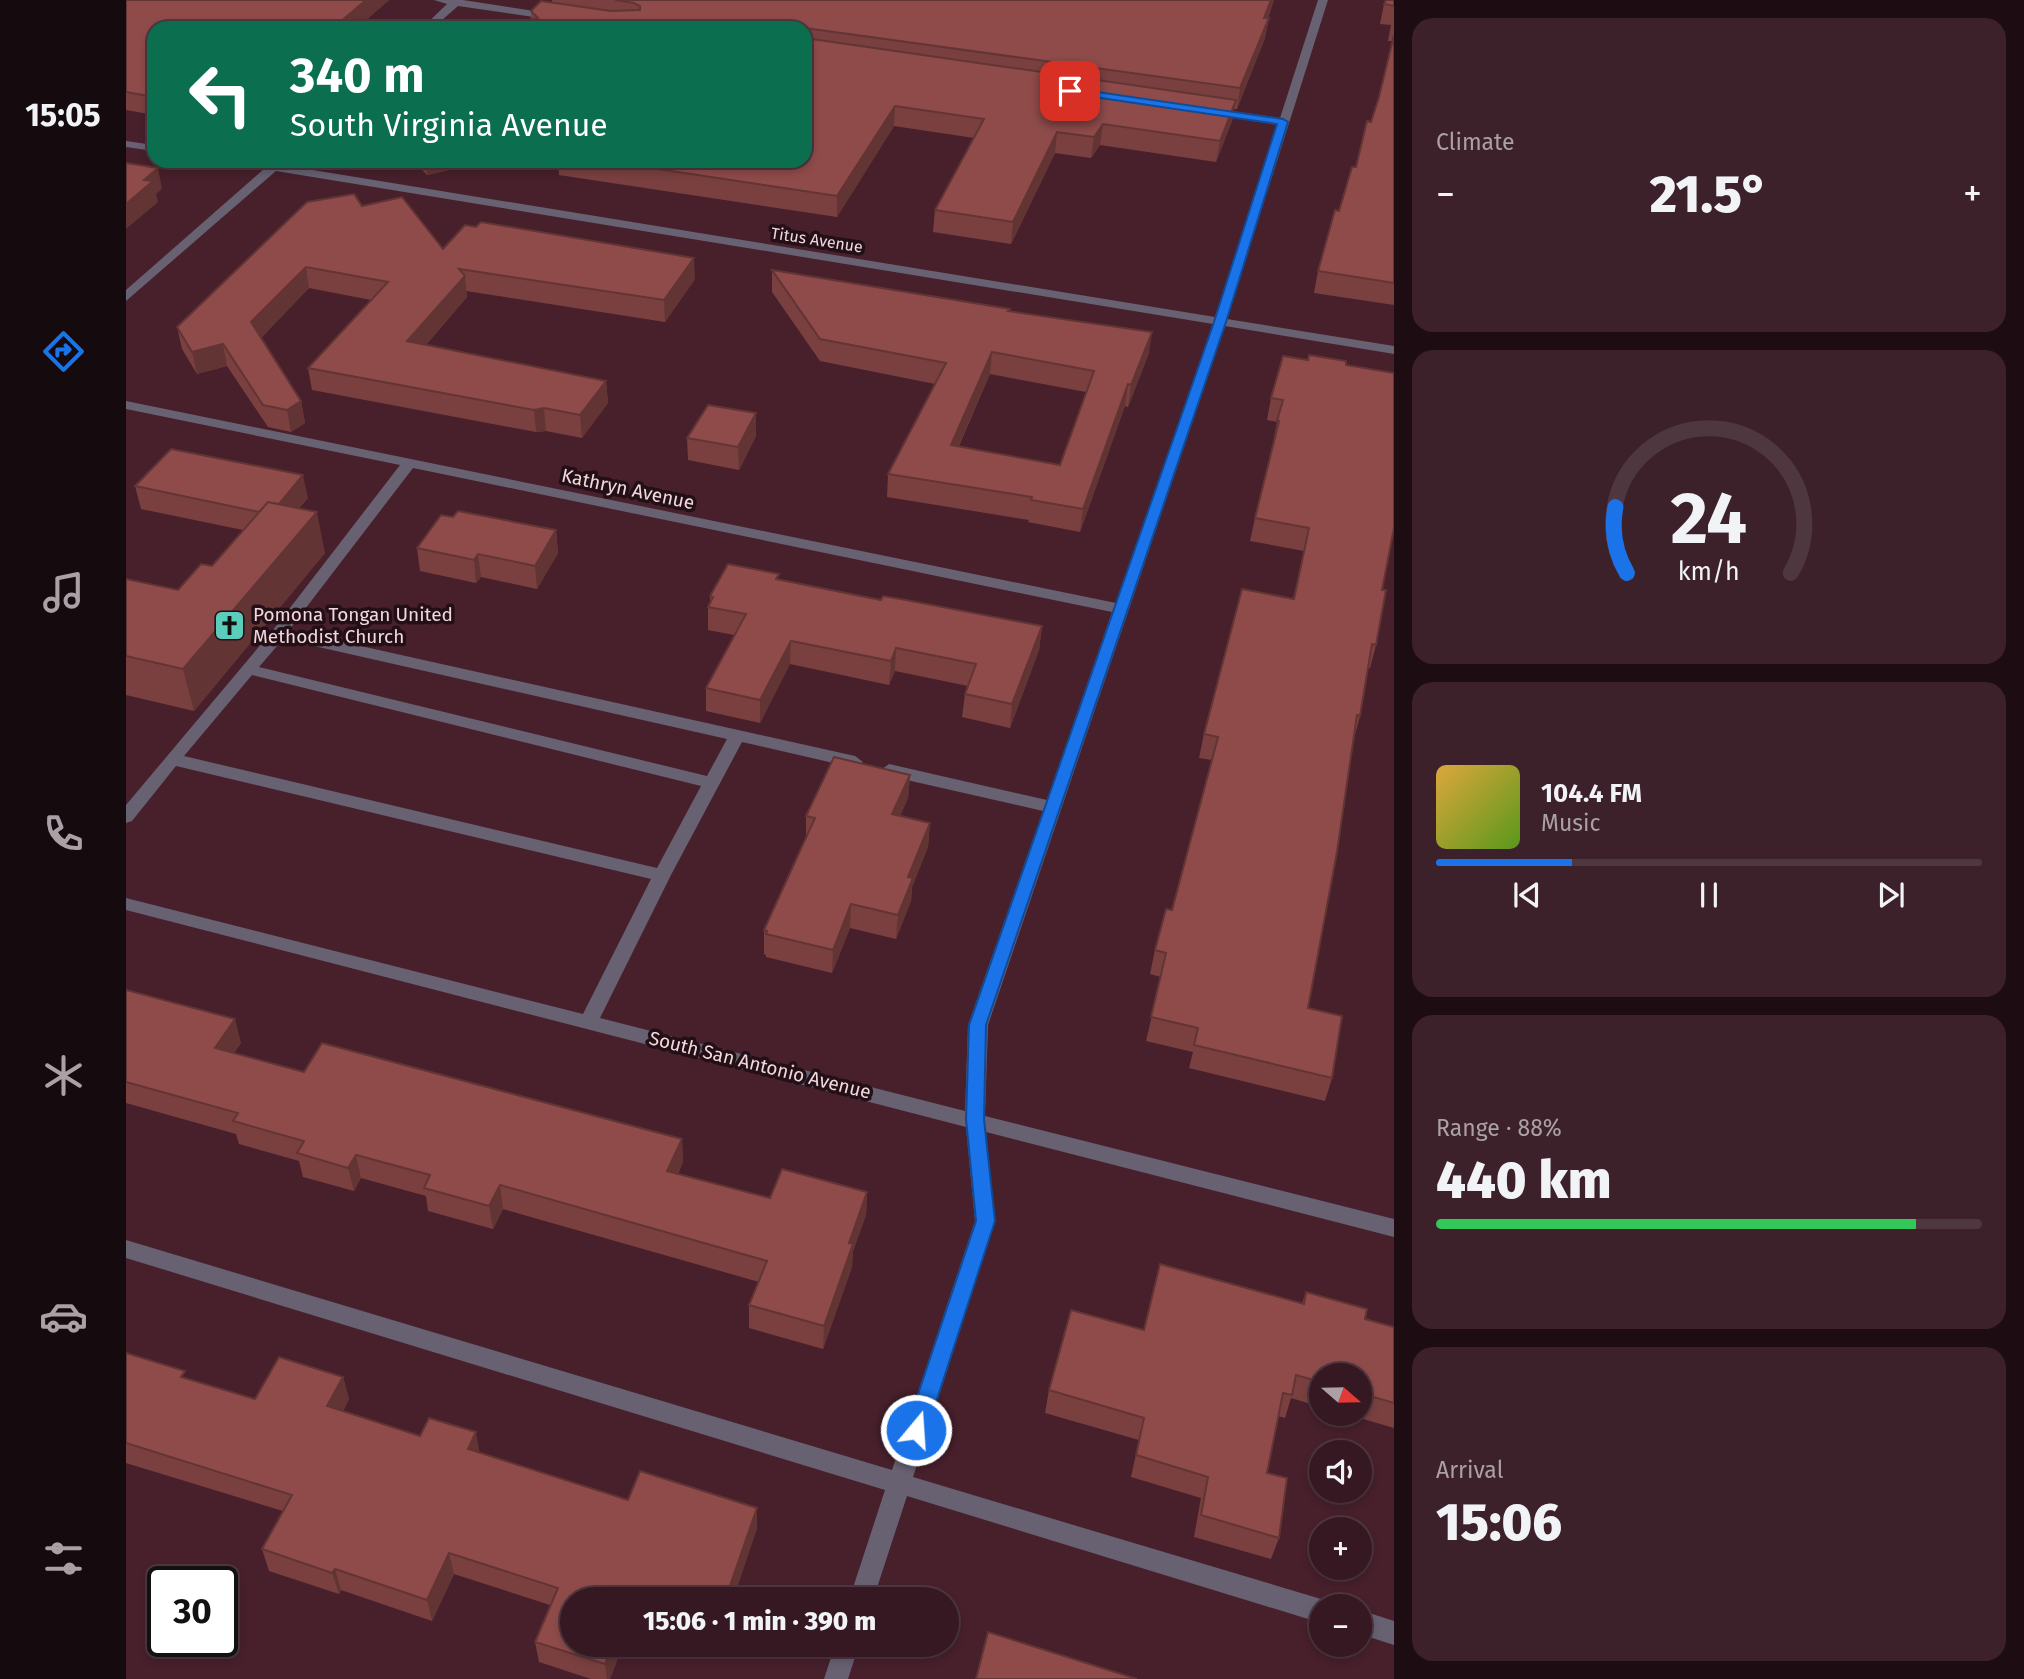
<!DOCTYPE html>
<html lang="en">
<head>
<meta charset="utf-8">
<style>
  body { margin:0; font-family:"Fira Sans",sans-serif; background:#3d212a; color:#f1f3f6; height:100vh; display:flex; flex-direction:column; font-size:26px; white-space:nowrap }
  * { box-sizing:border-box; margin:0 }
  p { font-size:23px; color:#aaa0a5 }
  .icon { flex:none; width:38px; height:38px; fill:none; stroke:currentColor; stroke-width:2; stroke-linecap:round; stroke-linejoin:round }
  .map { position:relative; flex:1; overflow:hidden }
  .drawer { display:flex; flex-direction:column; gap:18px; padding:18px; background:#1d0d12; width:630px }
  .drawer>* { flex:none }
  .banner { position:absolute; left:21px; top:21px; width:665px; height:147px; border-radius:21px; box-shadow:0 4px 10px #0003,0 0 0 2px #4f373f; background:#0b6e4f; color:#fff; overflow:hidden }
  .needle { width:46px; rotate:110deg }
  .fabs { position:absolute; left:1183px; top:1363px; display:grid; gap:14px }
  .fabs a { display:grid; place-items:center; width:63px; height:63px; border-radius:50%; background:#351821; box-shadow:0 4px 10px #0003,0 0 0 2px #4f373f; font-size:35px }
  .speed { position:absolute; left:21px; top:1566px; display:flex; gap:14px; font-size:35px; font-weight:700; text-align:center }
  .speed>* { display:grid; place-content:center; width:91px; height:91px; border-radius:50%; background:#351821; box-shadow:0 4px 10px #0003,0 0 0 2px #4f373f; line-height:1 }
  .speed .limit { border:4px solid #111; border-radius:10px; background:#fff; color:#111 }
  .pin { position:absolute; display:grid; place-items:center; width:60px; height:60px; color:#fff; margin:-30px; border-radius:14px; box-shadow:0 4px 10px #0006 }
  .me { position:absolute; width:77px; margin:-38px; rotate:18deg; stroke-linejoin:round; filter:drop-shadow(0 0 5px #0008) }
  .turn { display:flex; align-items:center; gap:24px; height:147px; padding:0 28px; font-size:32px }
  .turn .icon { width:91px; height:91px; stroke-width:2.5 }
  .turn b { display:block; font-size:49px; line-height:60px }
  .big { font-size:52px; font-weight:800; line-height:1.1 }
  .drawer .tile { flex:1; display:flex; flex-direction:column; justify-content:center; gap:10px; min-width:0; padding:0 24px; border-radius:21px; background:#3d212a }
  .drawer .dial { align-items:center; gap:0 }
  .dial svg { height:182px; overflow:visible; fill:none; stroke:#4f373f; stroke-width:7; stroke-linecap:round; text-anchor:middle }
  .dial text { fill:#f1f3f6; stroke:none }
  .song { display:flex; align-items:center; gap:21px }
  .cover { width:84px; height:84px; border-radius:10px; background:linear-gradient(135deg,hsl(40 70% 55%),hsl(90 70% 35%)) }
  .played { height:7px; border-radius:4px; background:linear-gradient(90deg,#1a73e8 25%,#4f373f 25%) }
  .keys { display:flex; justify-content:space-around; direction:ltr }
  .heat { display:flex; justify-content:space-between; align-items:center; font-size:38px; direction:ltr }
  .charge { height:10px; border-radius:5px; background:linear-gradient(90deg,#34c759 88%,#4f373f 0) }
  .trip { position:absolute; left:434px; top:1587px; width:399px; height:70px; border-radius:35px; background:#351821; box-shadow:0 4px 10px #0003,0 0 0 2px #4f373f; font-weight:800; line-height:70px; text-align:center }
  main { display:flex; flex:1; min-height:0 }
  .dock { display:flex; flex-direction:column; width:126px; justify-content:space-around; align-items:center; background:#150a0d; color:#aaa0a5 }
  .dock .icon { width:49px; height:49px }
  .dock .current { color:#1a73e8 }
  .dock b { font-size:32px; color:#f1f3f6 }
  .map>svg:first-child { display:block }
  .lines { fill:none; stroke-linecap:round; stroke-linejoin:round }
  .minor { fill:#676172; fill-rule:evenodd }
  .wall { fill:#7a4040; fill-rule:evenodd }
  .shaded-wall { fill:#633434 }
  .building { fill:#8e4b4a; stroke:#633434; stroke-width:2; fill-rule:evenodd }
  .route { fill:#1a73e8; stroke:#114b97; stroke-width:2 }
  .labels { text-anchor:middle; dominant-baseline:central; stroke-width:7; stroke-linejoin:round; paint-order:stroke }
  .far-street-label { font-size:16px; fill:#f2d7de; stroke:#221016 }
  .street-label { font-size:19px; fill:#f2d7de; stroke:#221016 }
  .poi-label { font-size:19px; fill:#f2d7de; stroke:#221016; text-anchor:start }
</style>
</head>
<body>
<main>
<nav class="dock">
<b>15:05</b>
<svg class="icon current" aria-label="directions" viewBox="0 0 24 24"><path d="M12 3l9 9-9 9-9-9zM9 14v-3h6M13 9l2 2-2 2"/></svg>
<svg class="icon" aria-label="music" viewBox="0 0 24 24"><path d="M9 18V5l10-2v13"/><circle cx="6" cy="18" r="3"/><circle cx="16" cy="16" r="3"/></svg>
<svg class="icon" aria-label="phone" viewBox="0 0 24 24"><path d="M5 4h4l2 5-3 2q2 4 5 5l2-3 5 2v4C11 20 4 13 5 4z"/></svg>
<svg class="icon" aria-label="climate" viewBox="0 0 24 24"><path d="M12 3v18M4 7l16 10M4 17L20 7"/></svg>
<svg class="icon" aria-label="car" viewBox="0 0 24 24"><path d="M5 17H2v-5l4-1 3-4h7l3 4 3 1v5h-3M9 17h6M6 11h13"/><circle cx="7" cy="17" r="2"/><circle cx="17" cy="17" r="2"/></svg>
<svg class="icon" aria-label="filters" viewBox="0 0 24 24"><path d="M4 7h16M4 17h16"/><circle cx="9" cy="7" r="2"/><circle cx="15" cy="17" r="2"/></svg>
</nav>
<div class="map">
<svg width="1268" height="1679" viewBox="0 0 1268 1679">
  <rect width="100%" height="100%" fill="#47202c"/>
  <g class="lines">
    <path class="minor" d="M308 0H337L428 14 433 17 428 20 332 6 307 28H296L321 4Z
      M1192 0H1202L1101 319 1268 346V354L1099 326 862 1025 859 1116 1268 1219V1237L860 1132 869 1221 787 1477 1195 1599 1204 1603 1205 1606H1195V1623L781 1496 747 1600H723L759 1490 0 1258V1240L766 1470 849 1221 840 1127 0 910V898L457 1014 525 879 50 766 6 821 0 823V805L147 630 274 465 0 409V401L990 603 1087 324 150 171 0 301V290L138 169 103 161 145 163 156 161V165L1089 317 1152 125 1084 114 1078 111 1084 108 1154 118ZM287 468 986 612 921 800 763 764 755 770 763 776 917 811 842 1025 839 1111 474 1018 545 875 616 742 729 768 737 762 729 756 163 630ZM157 639 601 739 581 776 133 667ZM126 675 575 786 531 868 58 756Z
      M0 141 28 145V151L0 147Z
      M1234 1610 1268 1621V1645L1234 1634Z
      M709 1645H733L722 1679H698Z"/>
  </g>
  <path class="wall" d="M0 0H263L231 28H28V115L0 110Z
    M426 0H1148L1142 18H1143L1139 38 1111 109H1108L1106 121 1090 162 974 145 965 158 929 153 885 244 807 232 809 210 848 138 768 126 711 217 433 175 432 161H679V28L405 20V11L426 3Z
    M1268 0V305L1188 293 1192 271 1213 211 1230 167 1253 97 1266 41H1262L1265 25 1254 24 1258 4Z
    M288 161H363L301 175Z
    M236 206 317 249 569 279 539 322 340 291 341 297 300 345 480 381 482 403 456 438 420 431 410 432 186 390 182 368 245 300 183 288 135 338 175 401 179 423 165 432 142 427 101 366 71 374 56 349 51 327Z
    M646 270 883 311 1023 353 1002 407 999 406 954 532 902 522 903 520 761 497 762 474 809 384 694 361 646 292ZM864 374 960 392 934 465 833 446Z
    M1220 365 1256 590 1250 645 1244 668H1242L1234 716 1228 739 1182 1008 1206 1078 1199 1101 1063 1068 1067 1052 1020 1041 1035 977 1024 974 1029 950 1046 910 1086 760 1073 758 1078 734 1167 599 1178 551 1124 541 1129 518 1148 443H1147L1151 422 1141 420 1145 398Z
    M630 436 613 470 562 460 561 438Z
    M9 486 182 498 173 508 199 553 68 711 0 695V579L52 590 86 566 117 530 15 509Z
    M327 517 430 530 432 553 411 589 355 577 350 583 294 571 291 548Z
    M653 579 755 600 916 626 913 650 884 728 836 717 839 694 842 686 769 671 763 685 664 664 634 723 580 711V688L608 635 582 630V607L584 604V596Z
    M784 775 782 798 774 816 804 823 802 847 786 887 785 901 770 939 724 928 706 973 640 957V955L638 954V930L680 838V816Z
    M0 990 115 1043 108 1053 178 1072 556 1139 557 1162 552 1174 644 1198 741 1192 740 1215 727 1251 726 1267 697 1349 623 1328V1305L633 1282 377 1209 367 1229 302 1211 300 1196 235 1178 228 1191 177 1177 173 1161 113 1144 110 1134 0 1103Z
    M1180 1292 1239 1319 1268 1327V1428L1220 1414H1234V1376H1195V1407L1165 1398 1159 1418 1152 1416 1141 1473 1153 1538 1145 1559 1068 1537 1075 1498 1005 1477 1013 1440 919 1413 923 1390 1018 1330 1176 1303Z
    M0 1353 62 1379 129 1399 217 1377 223 1399 217 1411 294 1436 354 1453 502 1500 631 1508V1529L446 1600V1645H497L484 1679H465L413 1662 409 1642 424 1605 328 1574 306 1621 215 1590 213 1594 143 1571 136 1549 157 1511 0 1463Z
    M560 1645H591L587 1654Z"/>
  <path class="shaded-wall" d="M240 0H263L231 28H207Z
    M1145 0H1148L1135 37 1138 18Z
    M1143 18 1139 38 1111 109 1114 88Z
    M1110 100 1106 121 1090 162 1094 141Z
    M769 106 768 126 711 217V196Z
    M977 124 974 145 965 158 968 137Z
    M931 132 929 153 885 244 887 222Z
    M299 161H363L301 175Z
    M32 168 36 189 30 194 32 202 0 229V204L18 180Z
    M568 258 569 279 539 322 538 300Z
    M180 267 183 288 129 344 125 322Z
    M339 276 341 297 284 363 281 341Z
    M1026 332 1023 353 1002 407 1005 385Z
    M97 344 101 366 71 374 66 352Z
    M866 352 864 374 823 467 825 445Z
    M480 381 482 403 456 438 454 415Z
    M1002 384 999 406 954 532 957 509Z
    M175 401 179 423 165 432 161 410Z
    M418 408 420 431 410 432 408 410Z
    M630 413V436L613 470 612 447Z
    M177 475 182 498 149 537 144 514Z
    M191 512 199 553 68 711 57 669Z
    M430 530 432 553 411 589 409 566Z
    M352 554 355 577 350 583 348 560Z
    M916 626 913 650 884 728 886 704Z
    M665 641 664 664 634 723V700Z
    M770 648 769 671 763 685 765 661Z
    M784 775 782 798 765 838 766 814Z
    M804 823 802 847 786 887 785 901 770 939 772 915 782 877Z
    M725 904 724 928 706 973 707 950Z
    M109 1019 115 1043 95 1072 89 1048Z
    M556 1139 557 1162 542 1194 541 1171Z
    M230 1155 235 1178 228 1191 222 1168Z
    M374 1185 377 1209 367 1229 363 1206Z
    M741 1192 740 1215 727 1251 726 1267 697 1349 698 1326 723 1243Z
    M217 1377 223 1399 208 1428 201 1406Z
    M350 1432 354 1455 342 1449Z
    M631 1508V1529L607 1600H599Z
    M323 1553 328 1574 306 1621 301 1600Z
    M209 1569 215 1590 213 1594 206 1573Z
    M486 1645H497L484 1679H481L479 1664Z
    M587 1645H591L587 1654Z"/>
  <path class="building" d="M0 0H240L207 28H28V97L0 92Z
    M489 0H1145L1138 18H1143L1114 88 679 28H519L521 25 509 28H362L412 18 405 11 415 1 485 11 514 10V6L508 3Z
    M1260 0H1268V6L1258 4Z
    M1268 35V283L1192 271 1209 210 1213 211 1226 167H1230L1241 121 1245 122 1253 97Z
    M679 38 1110 100 1094 141 977 124 968 137 931 132 887 222 809 210 858 119 769 106 711 196 479 161H679Z
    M0 163 32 168 18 180 27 181 0 204Z
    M228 194 236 206 276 197 317 249 339 225 350 227 355 222 568 258 538 300 333 269 339 276 281 341 480 381 454 415 418 408 408 410 182 368 262 282 180 267 125 322 175 401 161 410 137 405 97 344 66 352 51 327 181 202Z
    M646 270 884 309 882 311 1026 332 1005 385 1002 384 957 509 905 500 906 497 762 474 820 363 694 339ZM866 352 968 371 934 465 825 445Z
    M1183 355 1220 361V365L1268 373V528L1256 590H1260L1250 645 1246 644 1234 716 1231 715 1211 852 1182 1008 1216 1016 1206 1078 1068 1045 1072 1028 1025 1017 1040 953 1029 950 1040 909 1046 910 1092 737 1078 734 1116 589 1168 599 1183 528 1129 518 1153 421H1151L1157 400 1145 398 1157 356 1182 360Z
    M582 405 630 413 612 447 561 438Z
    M45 449 177 475 153 504 142 502 133 512 9 486Z
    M142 502 191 512 57 669 0 656V579L52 590 75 564 86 566Z
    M332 511 430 530 409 566 352 554 348 560 291 548 315 515 327 517Z
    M602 564 653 574 650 579 755 600 757 596 780 600 916 626 886 704 839 694 850 664 770 648 765 661 665 641 634 700 580 688 620 614 582 607 587 597 584 596Z
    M708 757 784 775 766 814 804 823 782 877 787 878 772 915 725 904 707 950 640 934 641 931 638 930 689 818 680 816Z
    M0 990 109 1019 89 1048 178 1072 196 1043 556 1139 541 1171 644 1198 656 1169 741 1192 723 1243 727 1244 698 1326 623 1305 641 1261 374 1185 363 1206 298 1188 304 1175 230 1155 222 1168 171 1153 178 1141 107 1121 112 1113 0 1082Z
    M1034 1264 1178 1304 1180 1292 1241 1309 1239 1319 1268 1327V1403L1234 1393V1376H1195V1382L1170 1375 1166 1395 1157 1393 1141 1473 1161 1478 1153 1538 1075 1515 1082 1477 1010 1455 1018 1418 923 1390 945 1310 1018 1330Z
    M0 1353 59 1371 55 1377 129 1399 153 1357 217 1377 201 1406 294 1436 303 1418 350 1432 342 1449 502 1500 514 1471 631 1508 599 1600H446V1645H486L479 1664 409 1642 432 1588 323 1553 301 1600 209 1569 206 1573 136 1549 166 1495 0 1443Z
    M862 1632 1011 1679H850Z"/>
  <path class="route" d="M944 88 1157 119 1162 122 1100 322 860 1025 858 1119 869 1221 801 1430 798 1437 790 1440 783 1437 780 1430 850 1221 840 1119 843 1025 1088 322 1151 124 941 93 940 91Z"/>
  <defs>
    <symbol id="church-square" viewBox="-11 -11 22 22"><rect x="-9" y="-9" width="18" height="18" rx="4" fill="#5bcebb" stroke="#221016"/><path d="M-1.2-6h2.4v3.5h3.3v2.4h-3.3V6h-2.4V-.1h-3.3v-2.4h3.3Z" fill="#111"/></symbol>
  </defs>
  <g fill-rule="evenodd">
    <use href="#church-square" x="86" y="608" width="35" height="35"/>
  </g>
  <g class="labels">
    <g class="far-street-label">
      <text transform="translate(691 240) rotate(9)">Titus Avenue</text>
    </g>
    <g class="street-label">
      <text transform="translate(502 489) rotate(12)">Kathryn Avenue</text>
      <text transform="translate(634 1065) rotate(14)">South San Antonio Avenue</text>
    </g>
    <g class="poi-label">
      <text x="127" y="614">Pomona Tongan United<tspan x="127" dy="22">Methodist Church</tspan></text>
    </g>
  </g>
</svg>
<div class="fabs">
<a><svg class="needle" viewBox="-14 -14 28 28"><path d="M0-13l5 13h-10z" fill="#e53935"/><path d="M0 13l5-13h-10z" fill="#aaa0a5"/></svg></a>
<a><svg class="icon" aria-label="sound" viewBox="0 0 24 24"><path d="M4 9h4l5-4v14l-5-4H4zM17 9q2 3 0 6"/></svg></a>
<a>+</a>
<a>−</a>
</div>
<div class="speed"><div class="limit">30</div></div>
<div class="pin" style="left:944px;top:91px;background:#d93025"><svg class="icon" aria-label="arrive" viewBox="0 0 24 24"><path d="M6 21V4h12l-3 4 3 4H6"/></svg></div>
<svg class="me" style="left:790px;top:1430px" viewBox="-20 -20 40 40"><circle r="17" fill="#1a73e8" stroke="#fff" stroke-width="3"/><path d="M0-11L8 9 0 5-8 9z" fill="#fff"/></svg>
<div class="trip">15:06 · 1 min · 390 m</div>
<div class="banner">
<div class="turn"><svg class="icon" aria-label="left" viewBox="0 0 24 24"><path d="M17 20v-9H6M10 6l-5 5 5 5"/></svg><div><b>340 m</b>South Virginia Avenue</div></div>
</div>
</div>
<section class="drawer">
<div class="tile"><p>Climate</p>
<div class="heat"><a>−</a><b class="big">21.5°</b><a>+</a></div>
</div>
<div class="tile dial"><svg viewBox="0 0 100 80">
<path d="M14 69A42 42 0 1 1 86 69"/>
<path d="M14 69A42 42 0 0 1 9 40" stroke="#1a73e8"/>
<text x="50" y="56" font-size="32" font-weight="700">24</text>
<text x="50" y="72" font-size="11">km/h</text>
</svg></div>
<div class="tile">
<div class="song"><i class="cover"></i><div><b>104.4 FM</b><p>Music</p></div></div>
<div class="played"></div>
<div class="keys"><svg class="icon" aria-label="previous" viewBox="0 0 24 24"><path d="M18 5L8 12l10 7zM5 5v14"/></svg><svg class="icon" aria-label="pause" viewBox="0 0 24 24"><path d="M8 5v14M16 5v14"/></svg><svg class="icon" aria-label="next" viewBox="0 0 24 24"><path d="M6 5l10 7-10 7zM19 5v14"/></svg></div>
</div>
<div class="tile"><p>Range · 88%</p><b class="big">440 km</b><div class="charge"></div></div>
<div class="tile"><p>Arrival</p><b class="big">15:06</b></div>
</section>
</main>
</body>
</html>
